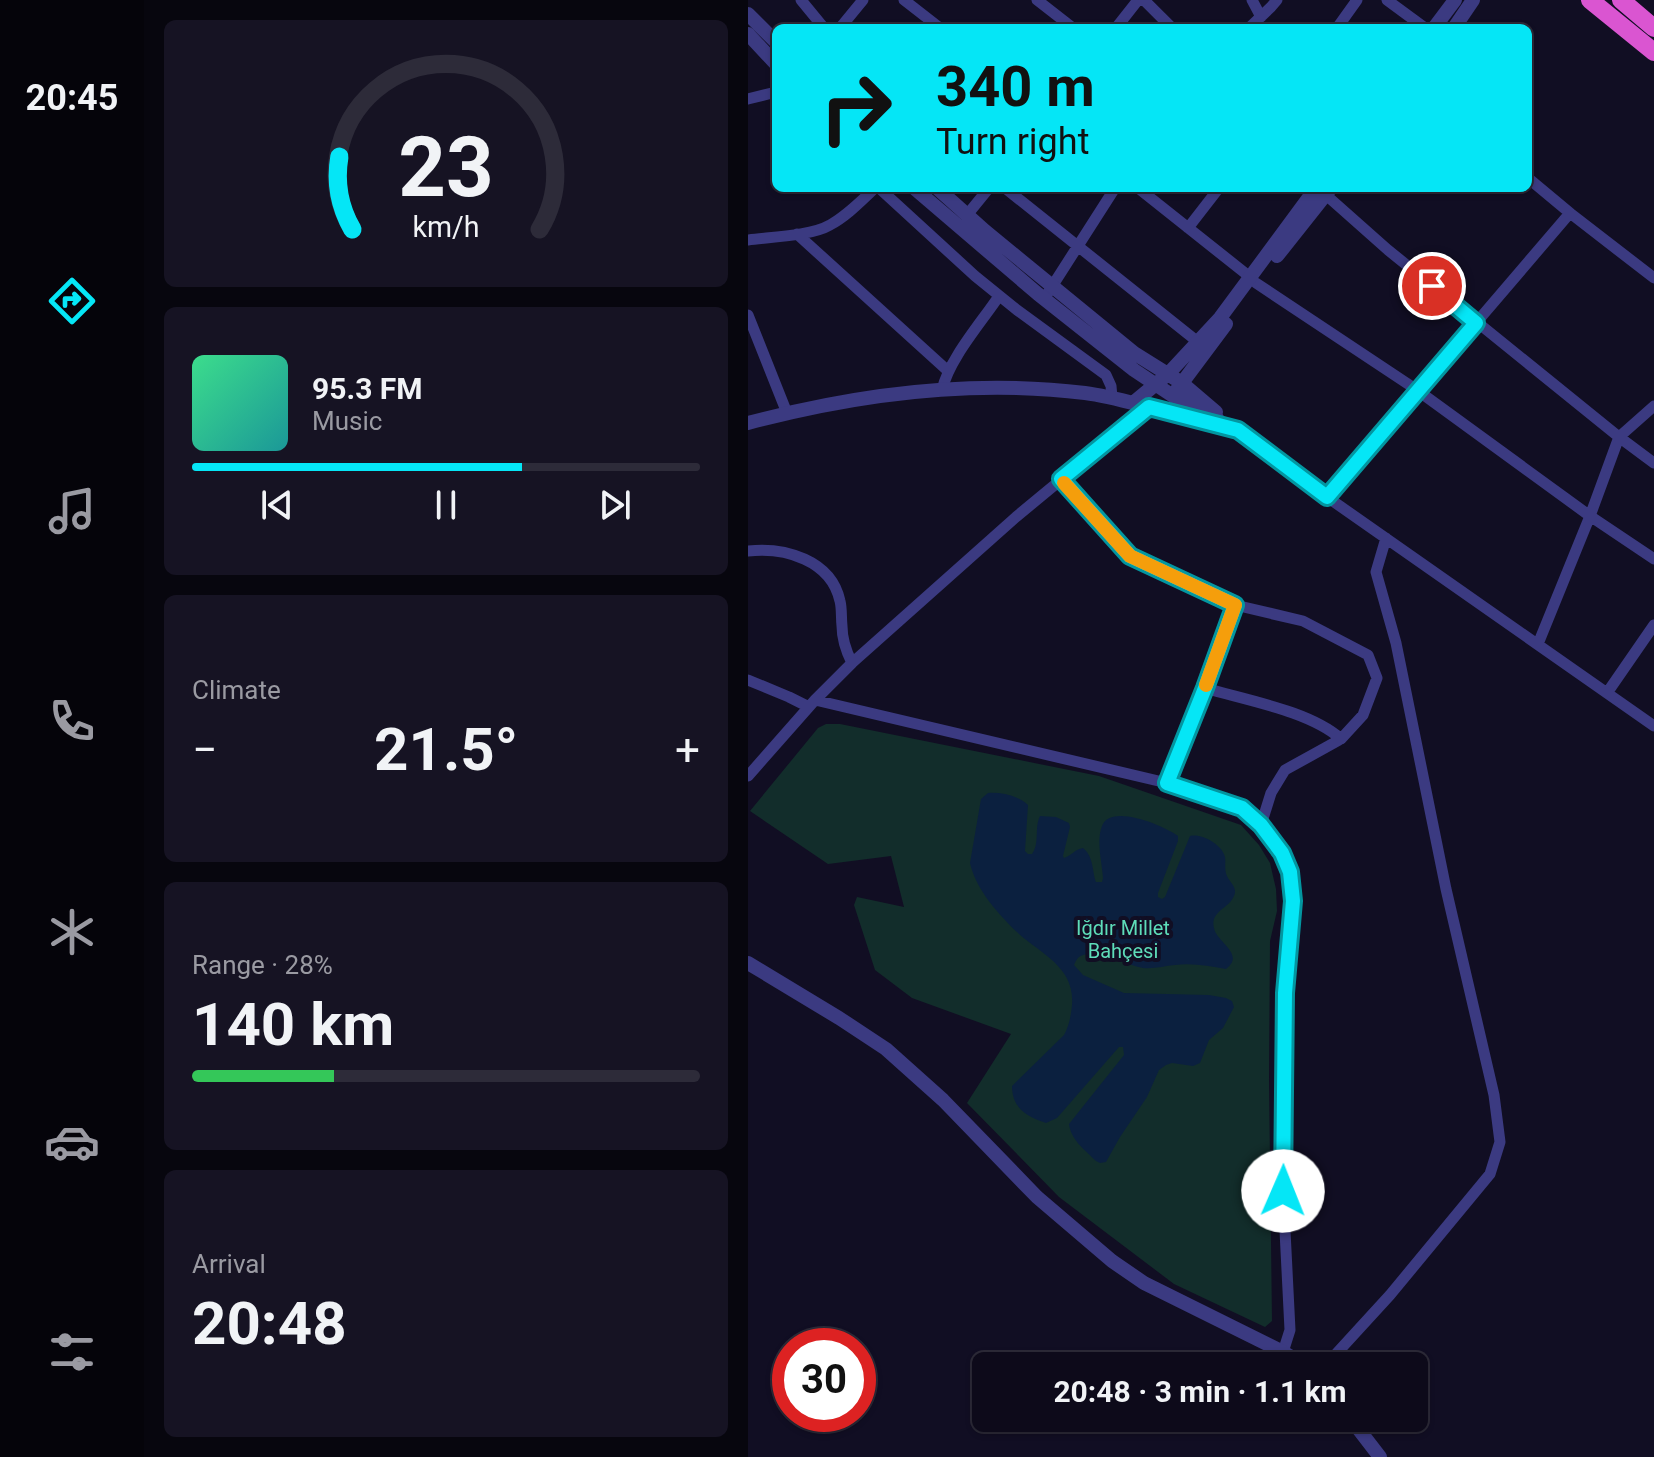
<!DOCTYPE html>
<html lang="en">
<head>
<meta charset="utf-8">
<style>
  body { margin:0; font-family:Roboto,sans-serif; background:#161323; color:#f1f3f6; height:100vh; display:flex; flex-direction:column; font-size:30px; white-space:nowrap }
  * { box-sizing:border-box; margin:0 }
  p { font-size:26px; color:#9a9aa2 }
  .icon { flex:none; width:44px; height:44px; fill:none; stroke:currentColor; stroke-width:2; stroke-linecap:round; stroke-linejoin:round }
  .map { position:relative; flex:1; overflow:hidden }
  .drawer { display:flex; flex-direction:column; gap:20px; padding:20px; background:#07060e; width:604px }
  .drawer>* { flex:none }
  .top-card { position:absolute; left:24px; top:24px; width:760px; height:168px; border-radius:12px; box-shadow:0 2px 6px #0004,0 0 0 2px #2d2b39; background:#05e6f6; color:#111; overflow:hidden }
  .speed { position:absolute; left:24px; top:1328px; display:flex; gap:16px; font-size:40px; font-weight:700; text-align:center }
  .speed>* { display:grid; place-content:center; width:104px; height:104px; border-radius:50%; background:#0d0a1a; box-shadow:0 2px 6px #0004,0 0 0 2px #2d2b39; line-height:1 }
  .speed .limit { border:12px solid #d22; background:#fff; color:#111 }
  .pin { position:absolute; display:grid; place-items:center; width:68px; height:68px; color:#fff; margin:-34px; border:4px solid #fff; border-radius:50%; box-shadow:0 2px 8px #0007 }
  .me { position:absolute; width:88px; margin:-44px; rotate:1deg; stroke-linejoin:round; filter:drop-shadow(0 0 6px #0008) }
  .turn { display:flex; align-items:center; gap:28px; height:168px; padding:0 32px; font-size:36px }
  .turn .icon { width:104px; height:104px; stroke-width:2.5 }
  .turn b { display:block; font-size:56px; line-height:68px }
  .big { font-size:60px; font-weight:700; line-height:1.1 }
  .drawer .card { flex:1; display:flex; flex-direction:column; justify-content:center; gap:12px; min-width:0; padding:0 28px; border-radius:12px; background:#161323 }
  .drawer .dial { align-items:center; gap:0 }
  .dial svg { height:208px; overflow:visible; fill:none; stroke:#2d2b39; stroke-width:7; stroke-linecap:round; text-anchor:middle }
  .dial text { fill:#f1f3f6; stroke:none }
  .song { display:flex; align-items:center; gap:24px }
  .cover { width:96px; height:96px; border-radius:12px; background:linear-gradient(135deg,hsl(150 70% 55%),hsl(180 70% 35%)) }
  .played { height:8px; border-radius:4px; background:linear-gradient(90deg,#05e6f6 65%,#2d2b39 65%) }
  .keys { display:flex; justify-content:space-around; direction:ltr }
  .heat { display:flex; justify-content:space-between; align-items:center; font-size:44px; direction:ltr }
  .charge { height:12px; border-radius:6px; background:linear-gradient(90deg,#34c759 28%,#2d2b39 0) }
  .trip { position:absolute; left:224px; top:1352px; width:456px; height:80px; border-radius:12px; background:#0d0a1a; box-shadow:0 2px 6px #0004,0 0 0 2px #2d2b39; font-weight:700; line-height:80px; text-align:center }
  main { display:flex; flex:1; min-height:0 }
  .tabs { display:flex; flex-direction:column; width:144px; justify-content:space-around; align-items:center; background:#05040a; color:#9a9aa2 }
  .tabs .icon { width:56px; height:56px }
  .tabs .selected { color:#05e6f6 }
  .tabs b { font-size:36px; color:#f1f3f6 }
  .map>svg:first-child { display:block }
  .green { fill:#122d2b }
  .water { fill:#0b203f }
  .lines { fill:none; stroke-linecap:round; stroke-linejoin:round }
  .minor { stroke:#3b3a81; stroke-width:11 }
  .tertiary { stroke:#3b3a81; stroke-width:14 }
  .trunk { stroke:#da55d1; stroke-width:18 }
  .route-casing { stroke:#0396a0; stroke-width:20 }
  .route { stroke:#05e6f6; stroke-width:14 }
  .slow { stroke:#f59e0b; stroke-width:14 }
  .labels { text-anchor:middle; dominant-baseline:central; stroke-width:8; stroke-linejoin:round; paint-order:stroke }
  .park-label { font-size:20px; fill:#5eddb9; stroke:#110e23 }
</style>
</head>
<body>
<main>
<nav class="tabs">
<b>20:45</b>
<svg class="icon selected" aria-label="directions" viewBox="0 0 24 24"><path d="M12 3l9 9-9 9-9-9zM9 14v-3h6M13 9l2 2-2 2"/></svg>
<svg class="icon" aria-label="music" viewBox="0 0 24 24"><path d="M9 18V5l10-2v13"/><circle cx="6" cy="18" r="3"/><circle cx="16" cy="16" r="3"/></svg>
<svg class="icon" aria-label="phone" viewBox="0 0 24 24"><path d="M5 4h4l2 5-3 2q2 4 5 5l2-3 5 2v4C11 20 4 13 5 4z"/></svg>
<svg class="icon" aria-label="climate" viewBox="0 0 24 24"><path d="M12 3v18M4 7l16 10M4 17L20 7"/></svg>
<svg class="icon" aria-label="car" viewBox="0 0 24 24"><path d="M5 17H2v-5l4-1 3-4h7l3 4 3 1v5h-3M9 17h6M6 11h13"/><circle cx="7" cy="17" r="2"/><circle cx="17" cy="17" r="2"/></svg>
<svg class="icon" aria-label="filters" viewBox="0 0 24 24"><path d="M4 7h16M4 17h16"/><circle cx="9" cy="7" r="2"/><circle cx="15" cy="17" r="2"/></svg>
</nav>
<section class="drawer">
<div class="card dial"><svg viewBox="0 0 100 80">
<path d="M14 69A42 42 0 1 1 86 69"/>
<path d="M14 69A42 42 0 0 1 9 41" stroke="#05e6f6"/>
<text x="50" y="56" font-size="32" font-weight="700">23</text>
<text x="50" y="72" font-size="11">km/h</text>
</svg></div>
<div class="card">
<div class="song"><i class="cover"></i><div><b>95.3 FM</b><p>Music</p></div></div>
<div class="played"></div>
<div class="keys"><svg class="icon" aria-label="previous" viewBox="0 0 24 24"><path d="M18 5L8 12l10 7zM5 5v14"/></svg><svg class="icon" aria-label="pause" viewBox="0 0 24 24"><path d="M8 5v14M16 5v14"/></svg><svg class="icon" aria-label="next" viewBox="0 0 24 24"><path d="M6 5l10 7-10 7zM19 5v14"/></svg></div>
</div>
<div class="card"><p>Climate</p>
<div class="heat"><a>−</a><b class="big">21.5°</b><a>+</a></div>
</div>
<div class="card"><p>Range · 28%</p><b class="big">140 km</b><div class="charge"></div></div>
<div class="card"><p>Arrival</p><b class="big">20:48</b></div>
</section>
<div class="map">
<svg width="906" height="1457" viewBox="0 0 906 1457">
  <rect width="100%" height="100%" fill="#110e23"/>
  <path class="green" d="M78 724H92L351 776 493 825 511 845 522 863 528 889 529 911 522 941 521 1080 524 1321 517 1327 426 1284 311 1197 219 1103 263 1034 164 998 127 970 106 905 109 897 156 907 143 856 80 864 2 811 70 728Z"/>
  <path class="water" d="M240 793C253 792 271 796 280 805L277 851 280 854H284C292 843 286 828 292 816L308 817 321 823 322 827 315 856 316 858C323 856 327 849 335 848 346 857 344 871 348 882H354L355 878C354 862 348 841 354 826 363 803 416 826 430 836V841L410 893V897L414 899 417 897 442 836C453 833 474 844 477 857 478 862 476 870 479 876 482 883 491 888 485 898 479 909 462 912 466 928 468 942 498 954 478 969 461 966 445 963 427 965 416 966 407 969 395 968 376 965 362 952 340 954 331 955 329 958 326 965L335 975 376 993 461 995 478 998 484 1001 486 1007 475 1028 461 1040 452 1063 445 1066 424 1063 418 1065 411 1070 399 1097 372 1137 358 1162 352 1163 348 1161C337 1150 323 1140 321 1124L376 1055 375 1047H371L309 1118 298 1123C279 1117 264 1108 264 1086L316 1035C321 1026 323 1016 324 1005 327 968 295 955 271 934 251 915 228 890 222 863L233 799Z"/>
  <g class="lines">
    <path class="minor" d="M53 0 76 28
      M156 0 192 28
      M289 0 325 28
      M396 0 424 28
      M504 0 513 17
      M639 0 677 28
      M92 28 115 0
      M368 28 390 0
      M501 28 523 7 529 0
      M589 28 609 0
      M0 99 28 92
      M780 178 822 213 906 278
      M131 188 227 276 269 310 358 375 363 386 364 398
      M257 188 450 342
      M390 188 502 277
      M577 189 578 195 640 250 871 437 906 463
      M219 215 241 188
      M440 228 471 188
      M49 234 200 371
      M0 240C23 237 63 236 82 225 99 216 113 201 127 188
      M508 283 669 390 842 516 906 559
      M296 299 367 188
      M0 315 39 413
      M194 390C201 359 233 323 251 296
      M490 430 579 497 906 726
      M313 479 382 556 487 605 555 621 620 655 629 678 615 715 593 739 537 770 523 793 513 825
      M579 497 822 213
      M0 551C37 547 83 560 92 601 94 609 93 617 94 626 94 639 98 651 104 663
      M790 644 842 516 871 437 906 406
      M0 680 41 697 61 707
      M457 688C497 700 562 711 593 739
      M859 693 906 625
      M67 700 419 783 494 808 513 825 534 853 542 872 545 901 537 993 535 1191 542 1330 535 1352
      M0 776 67 700 104 663 268 517 401 407
      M419 783 457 688 487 605
      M577 1366 642 1295 742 1174 752 1142 746 1095 698 889 648 643 628 572 638 538"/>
    <path class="tertiary" d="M0 14 28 42
      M686 28 707 0
      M706 28 725 0
      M0 34 28 64
      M166 188 290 294 386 370 425 396 469 418
      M189 188 237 231 386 353 434 383 468 412
      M529 256 583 188
      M428 391 478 324
      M385 403 420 374 472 318 568 188
      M0 423C109 394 224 379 337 393 361 396 384 403 408 409 435 416 463 423 490 430
      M0 963 91 1018 138 1049 195 1100 289 1197 364 1261 396 1283 535 1352 558 1366
      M602 1418 632 1457"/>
    <path class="trunk" d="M842 0 906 52
      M873 0 906 28"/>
  </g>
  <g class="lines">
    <defs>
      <path id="route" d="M535 1191 537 993 545 901 542 872 534 853 513 825 494 808 419 783 457 688 487 605 382 556 313 479 401 407 490 430 579 497 728 323 684 286"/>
    </defs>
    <use href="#route" class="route-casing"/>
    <use href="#route" class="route"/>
    <path class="slow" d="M316 483 382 556 487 605 458 685"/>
  </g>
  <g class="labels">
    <g class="park-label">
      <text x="375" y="928">Iğdır Millet<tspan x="375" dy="23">Bahçesi</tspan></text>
    </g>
  </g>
</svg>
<div class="speed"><div class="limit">30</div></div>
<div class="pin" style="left:684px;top:286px;background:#d93025"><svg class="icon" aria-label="arrive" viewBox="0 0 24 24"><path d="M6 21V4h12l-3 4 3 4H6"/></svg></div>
<svg class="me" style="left:535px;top:1191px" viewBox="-20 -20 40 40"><circle r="19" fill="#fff"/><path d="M0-13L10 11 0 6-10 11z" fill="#05e6f6"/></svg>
<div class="trip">20:48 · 3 min · 1.1 km</div>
<div class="top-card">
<div class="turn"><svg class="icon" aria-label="right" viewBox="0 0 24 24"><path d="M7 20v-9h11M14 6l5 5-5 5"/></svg><div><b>340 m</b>Turn right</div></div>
</div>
</div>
</main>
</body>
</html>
